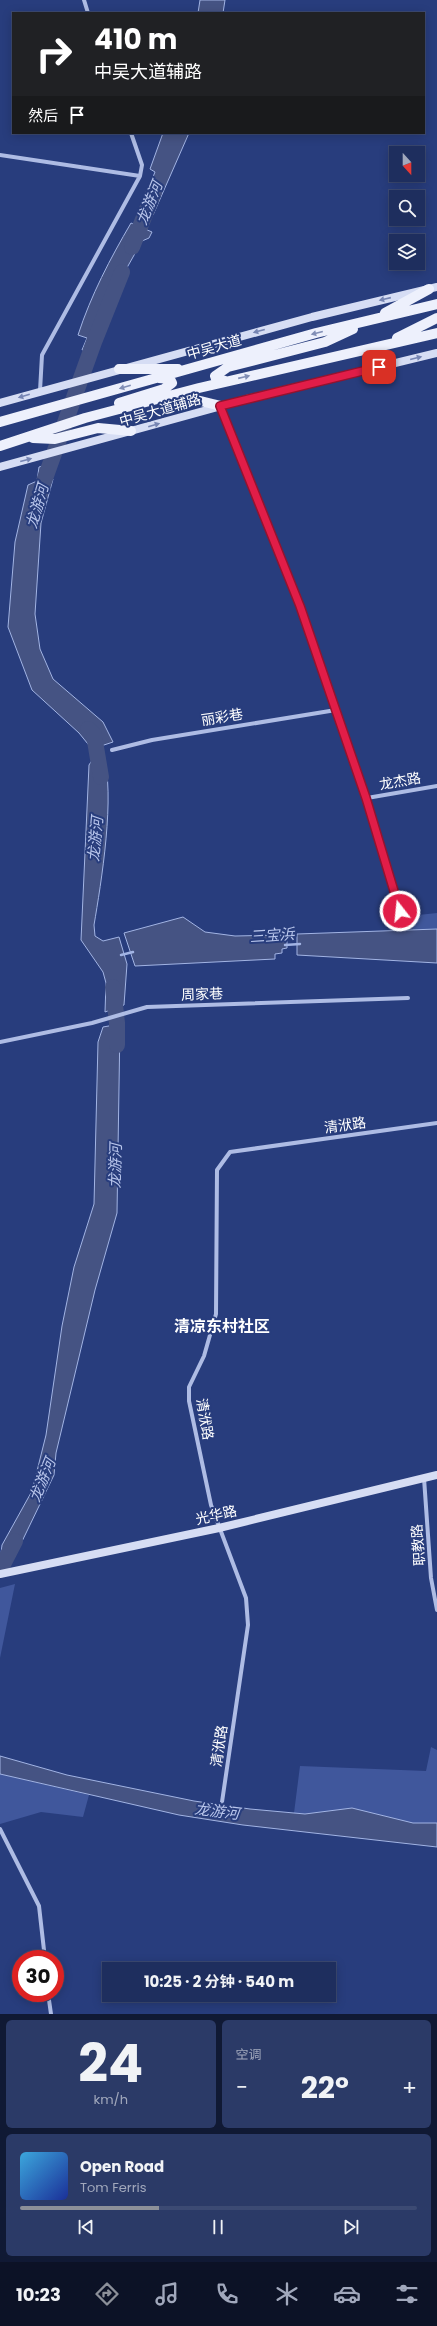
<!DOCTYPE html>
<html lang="zh">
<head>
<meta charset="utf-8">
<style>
  body { margin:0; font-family:Poppins,"Noto Sans SC",sans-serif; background:#2b3a67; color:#f1f3f6; height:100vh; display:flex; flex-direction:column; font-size:15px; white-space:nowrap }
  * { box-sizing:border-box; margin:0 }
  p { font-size:13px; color:#a1a8bc }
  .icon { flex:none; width:22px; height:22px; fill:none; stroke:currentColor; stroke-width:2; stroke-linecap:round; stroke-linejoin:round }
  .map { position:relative; height:2014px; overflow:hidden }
  .side { display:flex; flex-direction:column; gap:6px; padding:6px; background:#101934; flex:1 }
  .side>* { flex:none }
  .banner { position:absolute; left:12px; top:12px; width:413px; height:122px; border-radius:0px; box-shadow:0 2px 10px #0003,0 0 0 1px #3c4a73; background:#202124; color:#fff; overflow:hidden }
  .needle { width:26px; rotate:159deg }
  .buttons { position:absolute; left:389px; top:146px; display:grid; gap:8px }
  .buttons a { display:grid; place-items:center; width:36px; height:36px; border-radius:0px; background:#1e2e5e; box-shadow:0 2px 10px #0003,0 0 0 1px #3c4a73; font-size:20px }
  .speed { position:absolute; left:12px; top:1950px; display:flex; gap:8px; font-size:20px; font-weight:700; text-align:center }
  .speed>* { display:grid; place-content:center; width:52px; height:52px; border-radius:50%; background:#1e2e5e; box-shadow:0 2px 10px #0003,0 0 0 1px #3c4a73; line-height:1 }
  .speed .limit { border:6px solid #d22; background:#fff; color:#111 }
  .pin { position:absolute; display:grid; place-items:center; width:34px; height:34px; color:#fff; margin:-17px; border-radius:8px; box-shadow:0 2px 6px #0006 }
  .me { position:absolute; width:44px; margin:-22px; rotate:344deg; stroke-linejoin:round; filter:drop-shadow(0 0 3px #0008) }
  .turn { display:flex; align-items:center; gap:14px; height:84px; padding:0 16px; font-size:18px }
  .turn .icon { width:52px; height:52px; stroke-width:2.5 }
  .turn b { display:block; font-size:28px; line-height:34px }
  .then { display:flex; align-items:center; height:38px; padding:0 16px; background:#0003; gap:8px; font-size:15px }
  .big { font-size:30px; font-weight:700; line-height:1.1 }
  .side .widget { flex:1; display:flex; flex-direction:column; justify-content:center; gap:6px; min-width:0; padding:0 14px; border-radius:6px; background:#2b3a67 }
  .side .dial { align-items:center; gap:0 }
  .dial b { font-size:52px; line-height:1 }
  .song { display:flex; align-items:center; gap:12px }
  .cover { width:48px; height:48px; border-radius:6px; background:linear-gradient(135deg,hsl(200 70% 55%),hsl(230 70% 35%)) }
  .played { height:4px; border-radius:2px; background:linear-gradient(90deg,#8c9099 35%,#3c4a73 35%) }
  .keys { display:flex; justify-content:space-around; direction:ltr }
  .heat { display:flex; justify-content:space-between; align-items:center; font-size:22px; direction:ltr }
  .side .tiles { flex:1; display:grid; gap:6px; grid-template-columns:1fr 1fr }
  .widget:last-child { grid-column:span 2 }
  .trip { position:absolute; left:102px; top:1962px; width:234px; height:40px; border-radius:0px; background:#1e2e5e; box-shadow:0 2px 10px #0003,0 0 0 1px #3c4a73; font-weight:700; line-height:40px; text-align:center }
  .tabs { display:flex; height:64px; justify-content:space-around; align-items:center; background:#0c1226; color:#a1a8bc }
  .tabs .icon { width:28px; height:28px }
  .tabs .current { color:#8c9099 }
  .tabs b { font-size:18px; color:#f1f3f6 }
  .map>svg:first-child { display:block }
  .green { fill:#40579c }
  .water { fill:#455383; stroke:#a2b4e4 }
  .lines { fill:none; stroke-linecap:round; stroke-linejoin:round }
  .stream { stroke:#a2b4e4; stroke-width:2.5 }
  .river { stroke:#455383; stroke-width:16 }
  .minor { stroke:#aebce4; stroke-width:4 }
  .secondary { stroke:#d6ddf4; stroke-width:8 }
  .primary { stroke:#edf0fc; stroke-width:10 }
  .oneway { fill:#7685b3 }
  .oneway2 { fill:#818eb6 }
  .route-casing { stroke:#92132f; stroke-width:10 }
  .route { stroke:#e11d48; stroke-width:7 }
  .labels { text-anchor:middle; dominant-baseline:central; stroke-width:4; stroke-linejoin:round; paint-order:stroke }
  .street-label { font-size:14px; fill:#fff; stroke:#283d7d }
  .water-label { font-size:15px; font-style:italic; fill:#b9c6ec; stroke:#283d7d }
  .quarter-label { font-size:16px; font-weight:bold; fill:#fff; stroke:#283d7d }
</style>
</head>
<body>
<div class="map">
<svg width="437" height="2014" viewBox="0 0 437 2014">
  <rect width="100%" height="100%" fill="#283d7d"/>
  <path class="green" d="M437 913V929L413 930 409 916Z
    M15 1584 0 1658V1588Z
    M431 1747 437 1750V1835L294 1813 300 1766 426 1771Z
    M0 1774 89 1795 83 1817 41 1812 0 1824Z"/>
  <path class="water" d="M200 0H225L223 13H198Z
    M163 133H189L153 215 140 209 155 172 150 169Z
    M131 223 152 232 149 238 142 241 101 314 102 330 94 347 82 350 87 338 78 335C91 295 110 259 131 223Z
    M53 463 48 476 53 479 41 523 35 614 40 649 53 679 103 722 113 742 92 749 79 733 32 690 8 627 15 542 28 485 37 481 39 467Z
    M103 755C116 793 101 884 94 925L95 936 103 941 119 937 127 964 124 1005 105 1012 106 983 103 972 81 940 89 765 94 757Z
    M183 917 205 932 235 936 281 935 282 941H287V948L282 949V953L275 954V959L135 966 124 933Z
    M437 929V963L297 955V934Z
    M120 1024 117 1213 95 1290 56 1453 54 1475 14 1558 0 1562 2 1545 32 1491 46 1435 62 1326 74 1267 94 1204 98 1042 103 1027Z
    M0 1756 67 1775 194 1801 250 1809 305 1814 352 1808 413 1823H437V1847L243 1825 179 1815 0 1774Z"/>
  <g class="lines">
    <path class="stream" d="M285 945 300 944
      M121 955 133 952"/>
    <path class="river" d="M132 247 154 192
      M43 484 94 342 122 272
      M88 729 94 735 101 777
      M113 987 117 1023V1045
      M0 1570 15 1541"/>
    <path class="minor" d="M84 0 88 13
      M0 155 140 176
      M40 391 42 355 140 176 142 165 131 133
      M221 406 300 606 367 798 400 911
      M112 750 152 740 336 710
      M367 798 437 786
      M0 1042 92 1023 147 1007 408 998
      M424 1478 431 1578 437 1610
      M222 1802 248 1625 246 1598 211 1505 189 1401V1387L204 1356 216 1314 217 1170 230 1152 437 1123
      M0 1829 39 1906 45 1959
      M48 1993 51 2014"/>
    <path class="secondary" d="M0 403 312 317 437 287
      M0 467 247 399 437 353
      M0 1574 219 1528 437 1475"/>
    <path class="primary" d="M385 313 429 289
      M397 338 437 318
      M119 369H178
      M225 381 216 379 215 376 228 367 325 342 353 329
      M176 395 221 406
      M119 403 164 389 172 383 170 379 159 378
      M0 422 316 333 437 304
      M33 438 55 439 98 428 131 431
      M0 446 85 418 199 388 437 333"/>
  </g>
  <defs><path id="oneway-solid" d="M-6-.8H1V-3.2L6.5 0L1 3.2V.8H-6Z"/></defs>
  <g class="oneway">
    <use href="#oneway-solid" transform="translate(385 299) rotate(167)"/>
    <use href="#oneway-solid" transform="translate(259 331) rotate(165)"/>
    <use href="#oneway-solid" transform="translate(416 358) rotate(-14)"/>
    <use href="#oneway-solid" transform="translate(24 396) rotate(164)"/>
    <use href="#oneway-solid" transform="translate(154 425) rotate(-16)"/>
    <use href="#oneway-solid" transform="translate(26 460) rotate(-15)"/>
  </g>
  <g class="oneway2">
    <use href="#oneway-solid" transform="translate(317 333) rotate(166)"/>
    <use href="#oneway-solid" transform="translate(244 377) rotate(-13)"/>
    <use href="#oneway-solid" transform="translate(125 387) rotate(164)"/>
  </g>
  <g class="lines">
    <defs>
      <path id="route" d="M379 367 220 406 300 606 366 798 400 911"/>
    </defs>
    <use href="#route" class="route-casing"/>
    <use href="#route" class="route"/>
  </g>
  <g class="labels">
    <g class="street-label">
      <text transform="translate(214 347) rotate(-16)">中吴大道</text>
      <text transform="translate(160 410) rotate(-16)">中吴大道辅路</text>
      <text transform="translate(222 717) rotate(-9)">丽彩巷</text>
      <text transform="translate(400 781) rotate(-10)">龙杰路</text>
      <text transform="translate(202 994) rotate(-2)">周家巷</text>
      <text transform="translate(345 1125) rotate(-8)">清洑路</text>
      <text transform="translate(205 1419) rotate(80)">清洑路</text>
      <text transform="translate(216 1515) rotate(-13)">光华路</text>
      <text transform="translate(418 1545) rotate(-94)">职教路</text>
      <text transform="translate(219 1746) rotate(-81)">清洑路</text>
    </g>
    <g class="water-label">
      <text transform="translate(149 203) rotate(-68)">龙游河</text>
      <text transform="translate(37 506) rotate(-74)">龙游河</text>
      <text transform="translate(95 839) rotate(-85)">龙游河</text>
      <text transform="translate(272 935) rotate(-4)">三宝浜</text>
      <text transform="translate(115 1166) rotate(-89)">龙游河</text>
      <text transform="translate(42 1480) rotate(-68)">龙游河</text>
      <text transform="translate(217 1811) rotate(7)">龙游河</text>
    </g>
    <g class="quarter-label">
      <text x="222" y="1326">清凉东村社区</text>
    </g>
  </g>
</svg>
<div class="buttons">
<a><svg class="needle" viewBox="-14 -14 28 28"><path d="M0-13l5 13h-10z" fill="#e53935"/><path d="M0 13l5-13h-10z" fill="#a1a8bc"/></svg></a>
<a><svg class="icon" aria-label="search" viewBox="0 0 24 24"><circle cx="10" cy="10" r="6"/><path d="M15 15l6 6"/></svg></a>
<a><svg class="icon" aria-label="layers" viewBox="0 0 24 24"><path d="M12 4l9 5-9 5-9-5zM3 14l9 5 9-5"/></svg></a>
</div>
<div class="speed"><div class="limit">30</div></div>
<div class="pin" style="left:379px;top:367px;background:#d93025"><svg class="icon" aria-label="arrive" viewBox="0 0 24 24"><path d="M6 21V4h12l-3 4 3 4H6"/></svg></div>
<svg class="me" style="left:400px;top:911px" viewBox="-20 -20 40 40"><circle r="17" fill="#e11d48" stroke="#fff" stroke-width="3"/><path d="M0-11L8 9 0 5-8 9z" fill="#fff"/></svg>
<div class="trip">10:25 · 2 分钟 · 540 m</div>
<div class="banner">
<div class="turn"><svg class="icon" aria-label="right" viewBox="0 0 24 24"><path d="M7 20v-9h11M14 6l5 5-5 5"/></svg><div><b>410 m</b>中吴大道辅路</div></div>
<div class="then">然后<svg class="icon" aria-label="arrive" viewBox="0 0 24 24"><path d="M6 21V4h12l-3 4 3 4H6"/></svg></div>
</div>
</div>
<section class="side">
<div class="tiles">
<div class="widget dial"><b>24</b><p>km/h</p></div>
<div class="widget"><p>空调</p>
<div class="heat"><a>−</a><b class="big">22°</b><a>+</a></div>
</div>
<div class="widget">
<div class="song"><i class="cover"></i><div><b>Open Road</b><p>Tom Ferris</p></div></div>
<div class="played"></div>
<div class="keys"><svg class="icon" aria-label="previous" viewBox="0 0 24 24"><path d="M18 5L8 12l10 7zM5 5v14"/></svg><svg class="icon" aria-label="pause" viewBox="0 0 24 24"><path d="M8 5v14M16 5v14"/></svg><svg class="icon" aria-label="next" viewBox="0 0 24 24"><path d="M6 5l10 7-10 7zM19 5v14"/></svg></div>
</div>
</div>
</section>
<nav class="tabs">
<b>10:23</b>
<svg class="icon current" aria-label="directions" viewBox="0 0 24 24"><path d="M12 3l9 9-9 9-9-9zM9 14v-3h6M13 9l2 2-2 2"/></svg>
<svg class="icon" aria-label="music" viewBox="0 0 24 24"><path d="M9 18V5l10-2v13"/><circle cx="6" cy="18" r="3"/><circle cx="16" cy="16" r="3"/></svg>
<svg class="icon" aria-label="phone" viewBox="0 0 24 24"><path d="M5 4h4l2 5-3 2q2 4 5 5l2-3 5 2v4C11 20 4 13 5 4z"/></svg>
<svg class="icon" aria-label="climate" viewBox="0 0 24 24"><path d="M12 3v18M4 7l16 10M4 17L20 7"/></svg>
<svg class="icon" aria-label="car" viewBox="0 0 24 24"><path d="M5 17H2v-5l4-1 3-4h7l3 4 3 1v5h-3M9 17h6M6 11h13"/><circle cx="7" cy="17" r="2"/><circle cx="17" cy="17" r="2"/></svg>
<svg class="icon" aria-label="filters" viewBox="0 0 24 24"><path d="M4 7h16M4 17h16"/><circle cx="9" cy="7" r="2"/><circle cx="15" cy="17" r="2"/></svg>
</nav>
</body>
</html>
